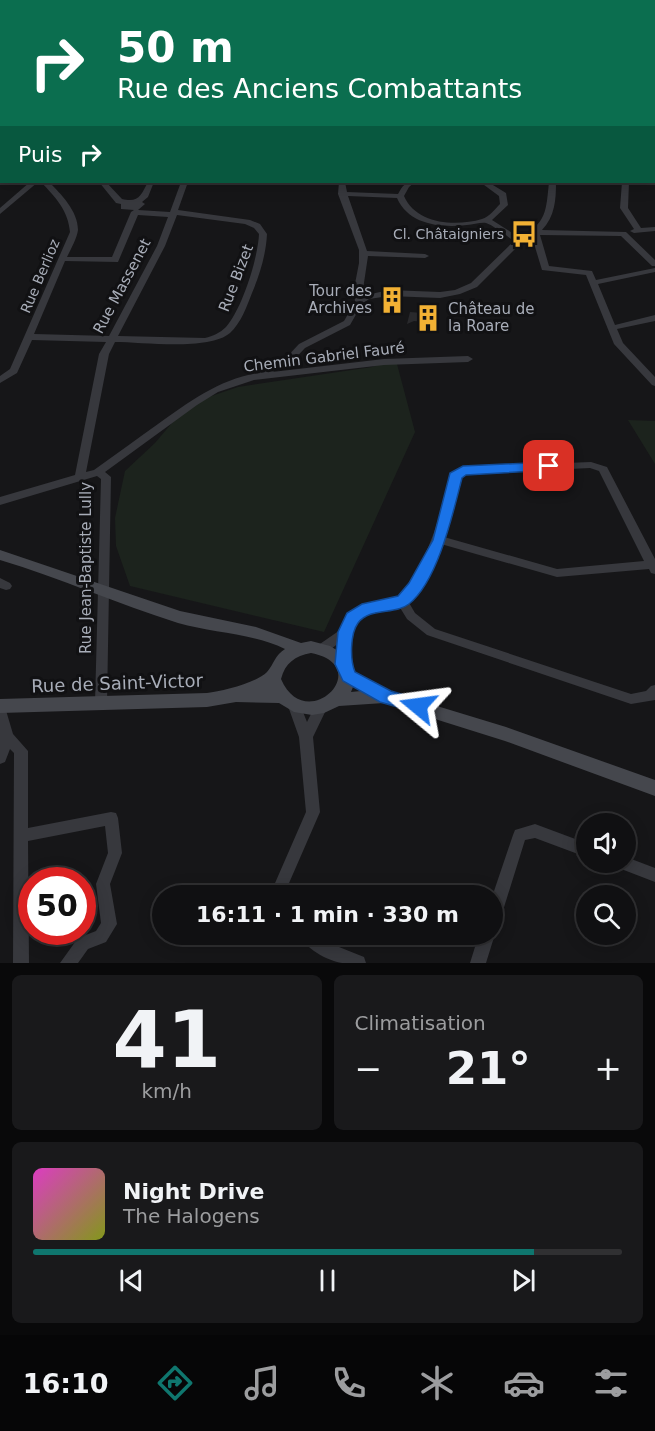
<!DOCTYPE html>
<html lang="fr">
<head>
<meta charset="utf-8">
<style>
  body { margin:0; font-family:"DejaVu Sans",sans-serif; background:#19191b; color:#f1f3f6; height:100vh; display:flex; flex-direction:column; font-size:22px; white-space:nowrap }
  * { box-sizing:border-box; margin:0 }
  p { font-size:20px; color:#9c9d9f }
  .icon { flex:none; width:33px; height:33px; fill:none; stroke:currentColor; stroke-width:2; stroke-linecap:round; stroke-linejoin:round }
  .map { position:relative; height:963px; overflow:hidden }
  .panel { display:flex; flex-direction:column; gap:12px; padding:12px; background:#09090a; flex:1 }
  .panel>* { flex:none }
  .hud { position:absolute; left:0px; top:0px; width:656px; height:183px; box-shadow:0 3px 15px #0003,0 0 0 2px #303032; background:#0b6e4f; color:#fff; overflow:hidden }
  .fabs { position:absolute; left:576px; top:813px; display:grid; gap:12px }
  .fabs a { display:grid; place-items:center; width:60px; height:60px; border-radius:50%; background:#101012; box-shadow:0 3px 15px #0003,0 0 0 2px #303032; font-size:30px }
  .speed { position:absolute; left:18px; top:867px; display:flex; gap:12px; font-size:30px; font-weight:700; text-align:center }
  .speed>* { display:grid; place-content:center; width:78px; height:78px; border-radius:50%; background:#101012; box-shadow:0 3px 15px #0003,0 0 0 2px #303032; line-height:1 }
  .speed .limit { border:9px solid #d22; background:#fff; color:#111 }
  .pin { position:absolute; display:grid; place-items:center; width:51px; height:51px; color:#fff; margin:-26px; border-radius:12px; box-shadow:0 3px 9px #0006 }
  .me { position:absolute; width:66px; margin:-33px; rotate:286deg; stroke-linejoin:round; filter:drop-shadow(0 0 4px #0008) }
  .turn { display:flex; align-items:center; gap:21px; height:126px; padding:0 18px; font-size:27px }
  .turn .icon { width:78px; height:78px; stroke-width:2.5 }
  .turn b { display:block; font-size:42px; line-height:51px }
  .then { display:flex; align-items:center; height:57px; padding:0 18px; background:#0003; gap:12px; font-size:22px }
  .big { font-size:45px; font-weight:600; line-height:1.1 }
  .panel .card { flex:1; display:flex; flex-direction:column; justify-content:center; gap:9px; min-width:0; padding:0 21px; border-radius:9px; background:#19191b }
  .panel .dial { align-items:center; gap:0 }
  .dial b { font-size:78px; line-height:1 }
  .song { display:flex; align-items:center; gap:18px }
  .cover { width:72px; height:72px; border-radius:9px; background:linear-gradient(135deg,hsl(310 70% 55%),hsl(70 70% 35%)) }
  .played { height:6px; border-radius:3px; background:linear-gradient(90deg,#0f766e 85%,#303032 85%) }
  .keys { display:flex; justify-content:space-around; direction:ltr }
  .heat { display:flex; justify-content:space-between; align-items:center; font-size:33px; direction:ltr }
  .panel .tiles { flex:1; display:grid; gap:12px; grid-template-columns:1fr 1fr }
  .card:last-child { grid-column:span 2 }
  .trip { position:absolute; left:152px; top:885px; width:351px; height:60px; border-radius:30px; background:#101012; box-shadow:0 3px 15px #0003,0 0 0 2px #303032; font-weight:600; line-height:60px; text-align:center }
  .tab-bar { display:flex; height:96px; justify-content:space-around; align-items:center; background:#060607; color:#9c9d9f }
  .tab-bar .icon { width:42px; height:42px }
  .tab-bar .on { color:#0f766e }
  .tab-bar b { font-size:27px; color:#f1f3f6 }
  .map>svg:first-child { display:block }
  .green { fill:#1c231d }
  .building { fill:#29292c }
  .lines { fill:none; stroke-linecap:round; stroke-linejoin:round }
  .street { fill:#37383d; fill-rule:evenodd }
  .secondary { fill:#45474d; fill-rule:evenodd }
  .route { fill:#1a73e8; stroke:#114b97; stroke-width:1.5 }
  .labels { text-anchor:middle; dominant-baseline:central; stroke-width:6; stroke-linejoin:round; paint-order:stroke }
  .far-poi-label { font-size:14px; fill:#a8adb8; stroke:#111113; text-anchor:end }
  .far-street-label { font-size:14px; fill:#a8adb8; stroke:#111113 }
  .street-label { font-size:15px; fill:#a8adb8; stroke:#111113 }
  .poi-label { font-size:15px; fill:#a8adb8; stroke:#111113; text-anchor:end }
  .near-street-label { font-size:18px; fill:#a8adb8; stroke:#111113 }
</style>
</head>
<body>
<div class="map">
<svg width="655" height="963" viewBox="0 0 655 963">
  <rect width="100%" height="100%" fill="#161618"/>
  <path class="green" d="M392 360 397 364 415 432 324 632 130 586 116 546 115 518 125 471 155 443 188 404 238 387 372 367Z
    M628 420 655 421V464Z"/>
  <path class="building" d="M410 312 422 313 432 323 414 321 407 324Z"/>
  <g class="lines">
    <path class="street" d="M27 0H33V2H27Z
      M83 0H89V2H83Z
      M144 0H154L140 2Z
      M285 0H292L293 2H287Z
      M465 0H483L480 2Z
      M515 0H521L515 2Z
      M568 0H593L595 2H566Z
      M610 0H616L609 2Z
      M2 4V12L0 13V5Z
      M654 21H655V25H654Z
      M2 39V43L0 44V40Z
      M654 50H655V55H654Z
      M2 71V75L0 76V72Z
      M654 80H655L654 85Z
      M654 120H655V125H654Z
      M654 146H655V150H654Z
      M0 165H2V169H0Z
      M30 182H38L0 214V208Z
      M41 182H49C61 194 78 211 78 230 77 238 71 249 67 257H112L131 212 134 210 121 209V204L116 203 99 182H106L122 199C139 203 141 195 148 182H154L148 197 142 202 145 204 138 210 170 212 181 182H188L178 210 250 220 260 224 267 234C266 254 260 274 252 293 247 306 241 323 230 333 209 351 143 342 115 342L109 354 86 472 94 470C116 454 137 439 158 424 189 402 221 378 260 373L261 370 284 360 299 344 344 321 355 302 354 289 359 263V250L338 194 339 182H345L347 192 398 194C403 185 405 182 415 182L409 187 404 196C416 224 455 227 482 219 489 217 495 209 500 204L499 196 480 182H488L506 193 508 205 492 220 520 238C547 222 546 211 549 182H556C556 200 555 216 542 230L626 232 655 260V266H652L621 236 540 235 549 266 592 271 596 280 655 268V272L598 284 615 325 655 315V321L617 329 623 343 655 377V386L652 385 614 344 586 275 542 270 532 237 518 246 477 287 460 294 440 298 389 296 369 299 362 304 350 325 305 348 290 364 272 372 384 359 468 356 473 359 468 362 384 365 254 380 218 392 197 405 105 472 111 477 107 703 106 707 101 708 96 707 95 703 101 479 97 476 0 505V497L75 475 99 354 106 342 32 340 17 373 0 383V376L10 369 70 232C68 210 56 198 41 182ZM348 196 397 198C409 225 441 228 467 225 473 225 481 222 486 223 493 225 508 237 514 241L471 283 455 290 440 292 389 290 362 296 368 256 425 258 429 256 425 254 367 251ZM138 215 168 217 157 246 109 336 34 334 65 261 118 262ZM177 215 245 224 254 228 259 234C258 258 242 309 226 327 220 333 213 336 205 338L118 336 165 246Z
      M622 182H629L628 208 641 228 655 227V231L634 233 630 231 634 229 620 208Z
      M591 462 607 467 608 469 655 559V574L651 573 649 569 557 577 441 544 427 575 408 601 415 613 435 629 631 694 646 691 651 686 655 685V700L631 704 427 635 407 619 399 606C371 610 356 613 351 644 350 652 351 660 347 668L343 669 339 668 337 664 339 643C332 648 325 655 317 652L315 649 317 646 343 628 351 613 359 607 373 602 398 597C420 571 432 542 441 510 445 498 446 485 451 473L463 467ZM590 468 599 471 644 561 557 569 444 537 460 478 465 474Z
      M0 578 10 583 12 586 10 589 6 590 0 588Z
      M294 701 299 702 307 722 316 704 321 703 326 704 327 708 313 737 320 812 286 890V896H272V890L306 812 299 737 288 706 289 702Z
      M0 706 5 707 13 734 28 751V828L111 812 116 813 118 818 122 853 110 884 117 924 106 942 88 949 78 963H60L78 938 96 931 101 923 96 884 108 853 105 826 28 841 29 963H13L14 753 10 749 5 762 0 764Z
      M535 824 586 843V857L535 838 525 840 500 920 497 925 492 927V897L513 835 515 830Z
      M626 857 655 868V882L616 867 614 862H626Z
      M492 928 495 934 486 963H470L479 934H492Z
      M299 934H318L324 941 364 957 366 963C358 963 349 963 342 963 328 961 304 948 299 934Z"/>
    <path class="secondary" d="M348 0H355L347 2Z
      M0 168H2V174H0Z
      M0 550 180 611 256 627 301 643 311 641 330 646 345 655 355 672 391 692 506 727 655 780V796L505 741 384 703 339 706 324 713 312 715 294 712 279 703 236 702 207 707 0 713V699L207 693C222 691 256 683 267 672 274 664 275 655 285 649 251 633 213 633 178 623 118 604 60 578 0 560ZM311 653C377 666 306 737 281 679 285 663 295 656 311 653ZM353 687 361 691 351 692Z"/>
  </g>
  <path class="route" d="M549 462 555 466 553 470 466 475 462 478C453 513 438 581 409 604 395 615 370 607 358 623 350 634 350 660 355 672L391 691 424 701 427 706 424 711 418 713 380 702 343 681 335 664 338 632 347 613 362 604 398 596 409 583 433 540 450 473 463 466Z"/>
  <defs>
    <symbol id="bus-bare" viewBox="-9 -9 18 18"><path d="M-5-6H5V4H4V6H2V4H-2V6H-4V4H-5ZM-3.5-4V0h7V-4ZM-3.5 1.2v1.5H-2V1.2ZM2 1.2v1.5H3.5V1.2Z" fill="#f2b134" stroke="#111113" stroke-width="2.5" paint-order="stroke"/></symbol>
    <symbol id="building-bare" viewBox="-9 -9 18 18"><path d="M-4-6H4V6H1V3H-1V6H-4ZM-2.5-4.3h1.7v1.8h-1.7ZM.8-4.3h1.7v1.8H.8ZM-2.5-1h1.7V.8h-1.7ZM.8-1h1.7V.8H.8Z" fill="#f2b134" stroke="#111113" stroke-width="2.5" paint-order="stroke"/></symbol>
  </defs>
  <g fill-rule="evenodd">
    <use href="#bus-bare" x="505" y="215" width="38" height="38"/>
    <use href="#building-bare" x="373" y="281" width="38" height="38"/>
    <use href="#building-bare" x="409" y="299" width="38" height="38"/>
  </g>
  <g class="labels">
    <g class="far-poi-label">
      <text x="504" y="234">Cl. Châtaigniers</text>
    </g>
    <g class="far-street-label">
      <text transform="translate(40 276) rotate(-67)">Rue Berlioz</text>
    </g>
    <g class="street-label">
      <text transform="translate(236 278) rotate(-69)">Rue Bizet</text>
      <text transform="translate(122 286) rotate(-62)">Rue Massenet</text>
      <text transform="translate(324 357) rotate(-7)">Chemin Gabriel Fauré</text>
      <text transform="translate(86 568) rotate(-90)">Rue Jean-Baptiste Lully</text>
    </g>
    <g class="poi-label">
      <text x="372" y="291">Tour des<tspan x="372" dy="17">Archives</tspan></text>
      <text x="448" y="309" text-anchor="start">Château de<tspan x="448" dy="17">la Roare</tspan></text>
    </g>
    <g class="near-street-label">
      <text transform="translate(117 683) rotate(-2)">Rue de Saint-Victor</text>
    </g>
  </g>
</svg>
<div class="fabs">
<a><svg class="icon" aria-label="sound" viewBox="0 0 24 24"><path d="M4 9h4l5-4v14l-5-4H4zM17 9q2 3 0 6"/></svg></a>
<a><svg class="icon" aria-label="search" viewBox="0 0 24 24"><circle cx="10" cy="10" r="6"/><path d="M15 15l6 6"/></svg></a>
</div>
<div class="speed"><div class="limit">50</div></div>
<div class="pin" style="left:549px;top:466px;background:#d93025"><svg class="icon" aria-label="arrive" viewBox="0 0 24 24"><path d="M6 21V4h12l-3 4 3 4H6"/></svg></div>
<svg class="me" style="left:418px;top:706px" viewBox="-20 -20 40 40"><path d="M0-17L14 15 0 8-14 15z" fill="#1a73e8" stroke="#fff" stroke-width="4"/></svg>
<div class="trip">16:11 · 1 min · 330 m</div>
<div class="hud">
<div class="turn"><svg class="icon" aria-label="right" viewBox="0 0 24 24"><path d="M7 20v-9h11M14 6l5 5-5 5"/></svg><div><b>50 m</b>Rue des Anciens Combattants</div></div>
<div class="then">Puis<svg class="icon" aria-label="right" viewBox="0 0 24 24"><path d="M7 20v-9h11M14 6l5 5-5 5"/></svg></div>
</div>
</div>
<section class="panel">
<div class="tiles">
<div class="card dial"><b>41</b><p>km/h</p></div>
<div class="card"><p>Climatisation</p>
<div class="heat"><a>−</a><b class="big">21°</b><a>+</a></div>
</div>
<div class="card">
<div class="song"><i class="cover"></i><div><b>Night Drive</b><p>The Halogens</p></div></div>
<div class="played"></div>
<div class="keys"><svg class="icon" aria-label="previous" viewBox="0 0 24 24"><path d="M18 5L8 12l10 7zM5 5v14"/></svg><svg class="icon" aria-label="pause" viewBox="0 0 24 24"><path d="M8 5v14M16 5v14"/></svg><svg class="icon" aria-label="next" viewBox="0 0 24 24"><path d="M6 5l10 7-10 7zM19 5v14"/></svg></div>
</div>
</div>
</section>
<nav class="tab-bar">
<b>16:10</b>
<svg class="icon on" aria-label="directions" viewBox="0 0 24 24"><path d="M12 3l9 9-9 9-9-9zM9 14v-3h6M13 9l2 2-2 2"/></svg>
<svg class="icon" aria-label="music" viewBox="0 0 24 24"><path d="M9 18V5l10-2v13"/><circle cx="6" cy="18" r="3"/><circle cx="16" cy="16" r="3"/></svg>
<svg class="icon" aria-label="phone" viewBox="0 0 24 24"><path d="M5 4h4l2 5-3 2q2 4 5 5l2-3 5 2v4C11 20 4 13 5 4z"/></svg>
<svg class="icon" aria-label="climate" viewBox="0 0 24 24"><path d="M12 3v18M4 7l16 10M4 17L20 7"/></svg>
<svg class="icon" aria-label="car" viewBox="0 0 24 24"><path d="M5 17H2v-5l4-1 3-4h7l3 4 3 1v5h-3M9 17h6M6 11h13"/><circle cx="7" cy="17" r="2"/><circle cx="17" cy="17" r="2"/></svg>
<svg class="icon" aria-label="filters" viewBox="0 0 24 24"><path d="M4 7h16M4 17h16"/><circle cx="9" cy="7" r="2"/><circle cx="15" cy="17" r="2"/></svg>
</nav>
</body>
</html>
